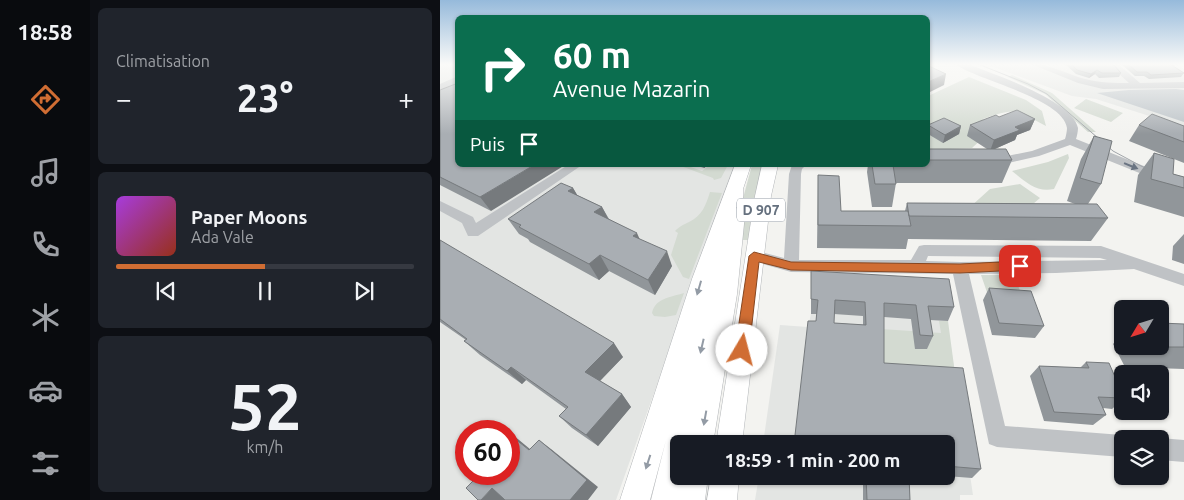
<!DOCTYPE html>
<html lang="fr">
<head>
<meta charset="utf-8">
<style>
  body { margin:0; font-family:Ubuntu,sans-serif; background:#20242c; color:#f1f3f6; height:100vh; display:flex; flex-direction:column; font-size:19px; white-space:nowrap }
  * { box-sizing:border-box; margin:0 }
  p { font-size:16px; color:#9ea1a6 }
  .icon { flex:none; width:28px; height:28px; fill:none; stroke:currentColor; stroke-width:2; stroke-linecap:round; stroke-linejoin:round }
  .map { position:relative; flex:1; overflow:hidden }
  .sheet { display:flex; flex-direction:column; gap:8px; padding:8px; background:#0d0f14; width:350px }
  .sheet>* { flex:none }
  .banner { position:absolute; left:15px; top:15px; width:475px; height:152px; border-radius:8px; box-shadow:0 1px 4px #0004; background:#0b6e4f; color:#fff; overflow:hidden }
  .needle { width:32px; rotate:232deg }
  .tools { position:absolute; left:674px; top:300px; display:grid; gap:10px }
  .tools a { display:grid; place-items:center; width:55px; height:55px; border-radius:8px; background:#171b24; box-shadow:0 1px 4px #0004; font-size:25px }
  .speed { position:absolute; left:15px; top:420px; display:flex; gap:10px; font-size:25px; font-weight:700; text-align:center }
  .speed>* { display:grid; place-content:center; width:65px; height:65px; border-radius:50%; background:#171b24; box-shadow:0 1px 4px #0004; line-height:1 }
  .speed .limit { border:8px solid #d22; background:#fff; color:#111 }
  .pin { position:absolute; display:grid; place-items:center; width:42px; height:42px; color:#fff; margin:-21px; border-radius:10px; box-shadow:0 2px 8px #0006 }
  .me { position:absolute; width:55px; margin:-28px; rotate:8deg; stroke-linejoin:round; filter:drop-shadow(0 0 4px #0008) }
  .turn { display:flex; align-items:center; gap:18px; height:105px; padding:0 15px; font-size:22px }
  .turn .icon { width:65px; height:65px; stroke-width:2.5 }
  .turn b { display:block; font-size:35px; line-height:42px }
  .then { display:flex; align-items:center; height:48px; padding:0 15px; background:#0003; gap:10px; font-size:19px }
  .big { font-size:38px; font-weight:700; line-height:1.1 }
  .sheet .tile { flex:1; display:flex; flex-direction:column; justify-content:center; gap:8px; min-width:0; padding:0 18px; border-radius:8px; background:#20242c }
  .sheet .dial { align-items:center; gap:0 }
  .dial b { font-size:65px; line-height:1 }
  .song { display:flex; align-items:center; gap:15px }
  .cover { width:60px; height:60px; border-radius:8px; background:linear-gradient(135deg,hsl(280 70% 55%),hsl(10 70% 35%)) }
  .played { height:5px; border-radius:2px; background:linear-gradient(90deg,#d06d33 50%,#363941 50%) }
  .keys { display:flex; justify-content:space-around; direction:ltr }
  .heat { display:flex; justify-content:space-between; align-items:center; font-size:28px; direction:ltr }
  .trip { position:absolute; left:230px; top:435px; width:285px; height:50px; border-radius:8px; background:#171b24; box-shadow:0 1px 4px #0004; font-weight:700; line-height:50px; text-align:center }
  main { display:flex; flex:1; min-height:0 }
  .tab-bar { display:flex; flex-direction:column; width:90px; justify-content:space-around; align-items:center; background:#090b0e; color:#9ea1a6 }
  .tab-bar .icon { width:35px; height:35px }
  .tab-bar .on { color:#d06d33 }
  .tab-bar b { font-size:22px; color:#f1f3f6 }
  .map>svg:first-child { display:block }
  .built { fill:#e3e5e3; fill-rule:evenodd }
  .green { fill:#d3dad1 }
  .water { fill:#bbc2c7 }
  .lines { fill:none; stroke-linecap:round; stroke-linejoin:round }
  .major-casing { stroke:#b3b6b9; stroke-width:1 }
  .minor { fill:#bfc2c5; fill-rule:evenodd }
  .major { fill:#fff; fill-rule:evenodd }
  .tram { stroke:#a1a5aa; stroke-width:1 }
  .wall { fill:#91969a; fill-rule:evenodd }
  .shaded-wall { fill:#767a7d }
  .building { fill:#a9aeb3; stroke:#767a7d; fill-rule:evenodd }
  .oneway { fill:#6a7482 }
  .oneway2 { fill:#939ba5 }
  .route { fill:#d06d33; stroke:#874721 }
  .labels { text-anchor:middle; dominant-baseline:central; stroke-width:5; stroke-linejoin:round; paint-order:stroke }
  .shield { fill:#fff; stroke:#939ba5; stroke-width:1 }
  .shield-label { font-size:14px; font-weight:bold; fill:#65707e }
</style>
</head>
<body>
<main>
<nav class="tab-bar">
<b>18:58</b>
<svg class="icon on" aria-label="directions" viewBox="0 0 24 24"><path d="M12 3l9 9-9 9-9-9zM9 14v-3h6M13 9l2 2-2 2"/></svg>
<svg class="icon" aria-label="music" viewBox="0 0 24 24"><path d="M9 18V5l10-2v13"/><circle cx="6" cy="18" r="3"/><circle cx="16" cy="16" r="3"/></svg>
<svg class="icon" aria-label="phone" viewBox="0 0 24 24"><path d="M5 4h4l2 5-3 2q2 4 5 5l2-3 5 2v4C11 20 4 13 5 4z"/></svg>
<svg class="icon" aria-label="climate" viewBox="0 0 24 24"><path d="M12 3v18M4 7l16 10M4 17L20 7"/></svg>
<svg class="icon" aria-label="car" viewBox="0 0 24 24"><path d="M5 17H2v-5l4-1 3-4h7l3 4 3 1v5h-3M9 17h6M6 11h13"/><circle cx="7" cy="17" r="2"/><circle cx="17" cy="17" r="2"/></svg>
<svg class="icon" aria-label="filters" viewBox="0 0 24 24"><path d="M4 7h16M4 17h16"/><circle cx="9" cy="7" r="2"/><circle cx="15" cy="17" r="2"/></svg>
</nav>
<section class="sheet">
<div class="tile"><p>Climatisation</p>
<div class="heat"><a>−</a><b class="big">23°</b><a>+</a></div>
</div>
<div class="tile">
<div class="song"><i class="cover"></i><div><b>Paper Moons</b><p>Ada Vale</p></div></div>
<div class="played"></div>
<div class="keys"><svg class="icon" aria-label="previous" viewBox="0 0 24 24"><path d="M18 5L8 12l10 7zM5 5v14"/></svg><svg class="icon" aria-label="pause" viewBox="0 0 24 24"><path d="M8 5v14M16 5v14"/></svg><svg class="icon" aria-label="next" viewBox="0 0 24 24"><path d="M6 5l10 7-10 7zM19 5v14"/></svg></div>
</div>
<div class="tile dial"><b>52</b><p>km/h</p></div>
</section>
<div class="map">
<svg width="744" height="500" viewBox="0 0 744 500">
  <rect width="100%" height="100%" fill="#f3f3f0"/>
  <path class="built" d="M0 65H17L18 165H295L176 500H0ZM26 431H69V474H26Z
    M548 65H739L744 69V127L656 99 632 96Z
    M503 294 533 495H520V500H315L319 476H506V444H323L340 325 368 327 371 314Z"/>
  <path class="green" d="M572 75 612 93 656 132H648L605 94 568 77Z
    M529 77 586 100 602 111 606 126C576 110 576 107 543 119L544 137 532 148 488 150V96Z
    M646 99 683 113 671 122 634 108Z
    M628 154 629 158 614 189C596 193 585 181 572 171L608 162Z
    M238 165H245L262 171 270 165H288L281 178 274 180 273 178Z
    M312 165H324L308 240H296L299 213Z
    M580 184 600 198 586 210 529 208 550 189Z
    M270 192 282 193 249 279 243 277 231 255 238 233 235 231C240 226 243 225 249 222 262 216 266 205 270 192Z
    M541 275H570L576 281 584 300 549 298Z
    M244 293 236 315 225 317 214 316 212 313C215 298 231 297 244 293Z
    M499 321H508L516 381 441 376V329L501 333Z"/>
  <path class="water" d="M736 89 744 90V122L657 93 689 90Z"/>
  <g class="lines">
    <defs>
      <path id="major" d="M295 165H311L303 189V202L296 208 302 210 305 214 297 294 273 444H239V476H268L265 500H211L226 440 210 500H180L252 279Z
        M322 165H338L331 196 302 444H276L315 196Z
        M271 476H299L297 500H267Z"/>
    </defs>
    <use href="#major" class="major-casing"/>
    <path class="minor" d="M515 64H528C552 74 633 100 638 128 638 131 637 136 636 139L744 182V191L630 145 599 156 551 167 547 166 545 163 547 160 592 151 625 139C626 136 627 131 627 128 623 98 536 80 515 64Z
      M591 64C611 64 626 74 645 79 660 83 674 83 689 83L668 64H678L700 83 744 82V88L663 89 638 83Z
      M18 76V83L0 90V84Z
      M128 165H142L38 236H28L22 223 0 211V201L33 217 36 223Z
      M352 165H366L362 169 361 174 359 260H471L479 246 484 245 661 246 744 274V286L694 269 616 273 529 274 565 426 682 435 690 439H682V457L557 447 549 444 513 274 351 272 309 260 306 256 309 252 314 250 344 258 349 174ZM488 256 660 258 667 260 520 262 486 261Z
      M720 438 744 440V462L720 460Z"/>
    <use href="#major" class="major"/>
    <path class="tram" d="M538 64 588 84 607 94 673 151 701 166 744 184"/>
  </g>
  <path class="wall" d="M625 64H673L681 73 679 77 659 78 655 74 649 78 636 74Z
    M681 64H735L734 67 744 73 741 77 709 79 704 76H695Z
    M0 90 51 211 0 185Z
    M559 117 595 119 590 130 577 135 575 140 555 149 572 160 562 183H456L452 207H432L427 172 428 165H488V149H547L527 136 530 125Z
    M488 125 521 126 519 134 503 143 488 134Z
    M699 125 744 126V163L689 141Z
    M654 136 661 184 648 204 668 218 651 241 468 239 466 249 377 248 378 175 401 211H465L467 203 635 204 627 201 641 159Z
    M714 153 733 174 744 177V217L694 202 698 175Z
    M255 165H268L264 168Z
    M133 188 137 195 162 207 169 219 200 239 232 266 215 295 169 271 159 280 90 242 88 239 79 234 68 219Z
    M744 234V264L732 260 733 246Z
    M0 240 183 357 160 381 182 394 191 407 158 446 132 428 119 416 126 409 86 380 82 384 40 355 24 341 26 340 0 322Z
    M371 271 514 307 508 321 490 320 493 336 487 349H475L471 319 444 317V363L541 469 532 478 506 476V444L376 321 377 314H371ZM394 314 423 316V325L394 323Z
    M549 288 604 326 595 338 552 335 543 300Z
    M744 324V369L685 367 673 344 682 334V346H720Z
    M646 362 682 393V400L672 409 663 408 666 415 653 425 604 421 590 376 599 366 640 368Z
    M423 476H469L470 500H423Z"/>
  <path class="shaded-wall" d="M657 70 655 74 649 78 651 74Z
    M506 74 504 85 488 93V82Z
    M595 119 590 130 577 135 575 140 550 151 554 140 575 127Z
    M521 126 519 134 503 143 505 135Z
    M94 165H125L51 211 40 197Z
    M263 165H268L264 168Z
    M133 188 142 203 128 191Z
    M162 207 170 222 154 212Z
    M197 233 204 249 193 236Z
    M227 251 232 266 215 295 208 280Z
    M160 255 169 271 159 280 149 264Z
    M174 343 183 357 156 385 145 372Z
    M71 367 86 380 82 384 67 371Z
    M182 394 191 407 158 446 146 435Z
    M69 433 73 435 102 459 89 450 69 434Z
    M99 440 111 449 158 487 148 500H130Z
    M52 488 68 496 64 500H41Z"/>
  <path class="building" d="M631 64H673L681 73H662L657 70 651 74 637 70Z
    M688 64H730L744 73 711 75 707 72H697Z
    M489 66 506 74 488 82V66Z
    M18 83V165H94L40 197 0 177V90Z
    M577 110 595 119 575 127 580 130 554 140 530 125 556 115 559 117Z
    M712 114 744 126V142L699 125Z
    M504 118 521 126 505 135 488 125Z
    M654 136 672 141 661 184 640 178Z
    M488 149H566L572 160H488Z
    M714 153 734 159 733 174 744 177V188L711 179Z
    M432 165H453L456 184H435Z
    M378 175 399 176 401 211H468L471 226 378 225Z
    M121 183 133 188 128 191 162 207 154 212 197 233 193 236 227 251 208 280 160 255 149 264 79 227 81 225 68 219Z
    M467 203 657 204 668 218 469 216Z
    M0 240 174 343 145 372 182 394 146 435 119 416 128 407 71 367 67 371 24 341 27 339 0 319Z
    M371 271 509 279 514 307 488 306 493 336 480 335 476 305 444 303V363L523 368 541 469 506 466V444H354L368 321H376L378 300 371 299ZM395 300 425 302 426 325 394 323Z
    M549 288 591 291 604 326 559 323Z
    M720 323 744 324V347H709L720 346Z
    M646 362 669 363 682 393V398L658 397 666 415 614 412 599 366 649 368Z
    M59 426 65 431H53Z
    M69 434 89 450 99 440 147 480 130 500H65L52 488 41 500H38L26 488 35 479 29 474H69Z
    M26 458V472L19 465Z
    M426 476H469L470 500H427Z"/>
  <defs><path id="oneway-solid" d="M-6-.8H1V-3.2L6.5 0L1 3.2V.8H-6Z" transform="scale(1.25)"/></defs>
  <use class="oneway" href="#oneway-solid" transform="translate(691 166) rotate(22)"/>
  <g class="oneway2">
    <use href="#oneway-solid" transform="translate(259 288) rotate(106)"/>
    <use href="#oneway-solid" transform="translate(262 346) rotate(103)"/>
    <use href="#oneway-solid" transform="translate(265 418) rotate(100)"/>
    <use href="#oneway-solid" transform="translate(208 462) rotate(108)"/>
  </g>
  <linearGradient id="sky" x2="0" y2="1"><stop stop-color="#96badb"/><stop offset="0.48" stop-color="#fafaf8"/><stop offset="1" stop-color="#fafaf8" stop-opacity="0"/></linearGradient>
  <rect width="744" height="134" fill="url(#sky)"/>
  <path class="route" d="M314 252 351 262 520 264 580 261 585 266 580 270 520 273 351 270 319 262 309 350 307 354 302 356 297 354 295 350 309 256Z"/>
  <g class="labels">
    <rect class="shield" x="297" y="198.5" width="48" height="23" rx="4"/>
    <g class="shield-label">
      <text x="321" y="210">D 907</text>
    </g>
  </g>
</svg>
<div class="tools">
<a><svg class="needle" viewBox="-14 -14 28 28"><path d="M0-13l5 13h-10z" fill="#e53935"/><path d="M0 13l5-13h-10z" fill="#9ea1a6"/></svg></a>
<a><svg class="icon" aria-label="sound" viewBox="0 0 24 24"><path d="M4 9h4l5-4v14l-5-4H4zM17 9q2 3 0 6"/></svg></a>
<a><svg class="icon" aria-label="layers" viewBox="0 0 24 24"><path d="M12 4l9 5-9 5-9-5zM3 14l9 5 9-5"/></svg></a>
</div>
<div class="speed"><div class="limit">60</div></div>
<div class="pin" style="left:580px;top:266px;background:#d93025"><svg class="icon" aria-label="arrive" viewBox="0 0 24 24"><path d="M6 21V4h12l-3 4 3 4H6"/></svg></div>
<svg class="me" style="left:302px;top:350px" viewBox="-20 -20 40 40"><circle r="19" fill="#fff"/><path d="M0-13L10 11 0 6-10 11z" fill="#d06d33"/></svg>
<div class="trip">18:59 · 1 min · 200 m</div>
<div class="banner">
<div class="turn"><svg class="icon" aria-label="right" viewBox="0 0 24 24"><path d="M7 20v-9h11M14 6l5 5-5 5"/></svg><div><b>60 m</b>Avenue Mazarin</div></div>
<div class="then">Puis<svg class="icon" aria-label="arrive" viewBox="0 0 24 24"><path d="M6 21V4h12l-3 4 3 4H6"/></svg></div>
</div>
</div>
</main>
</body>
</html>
